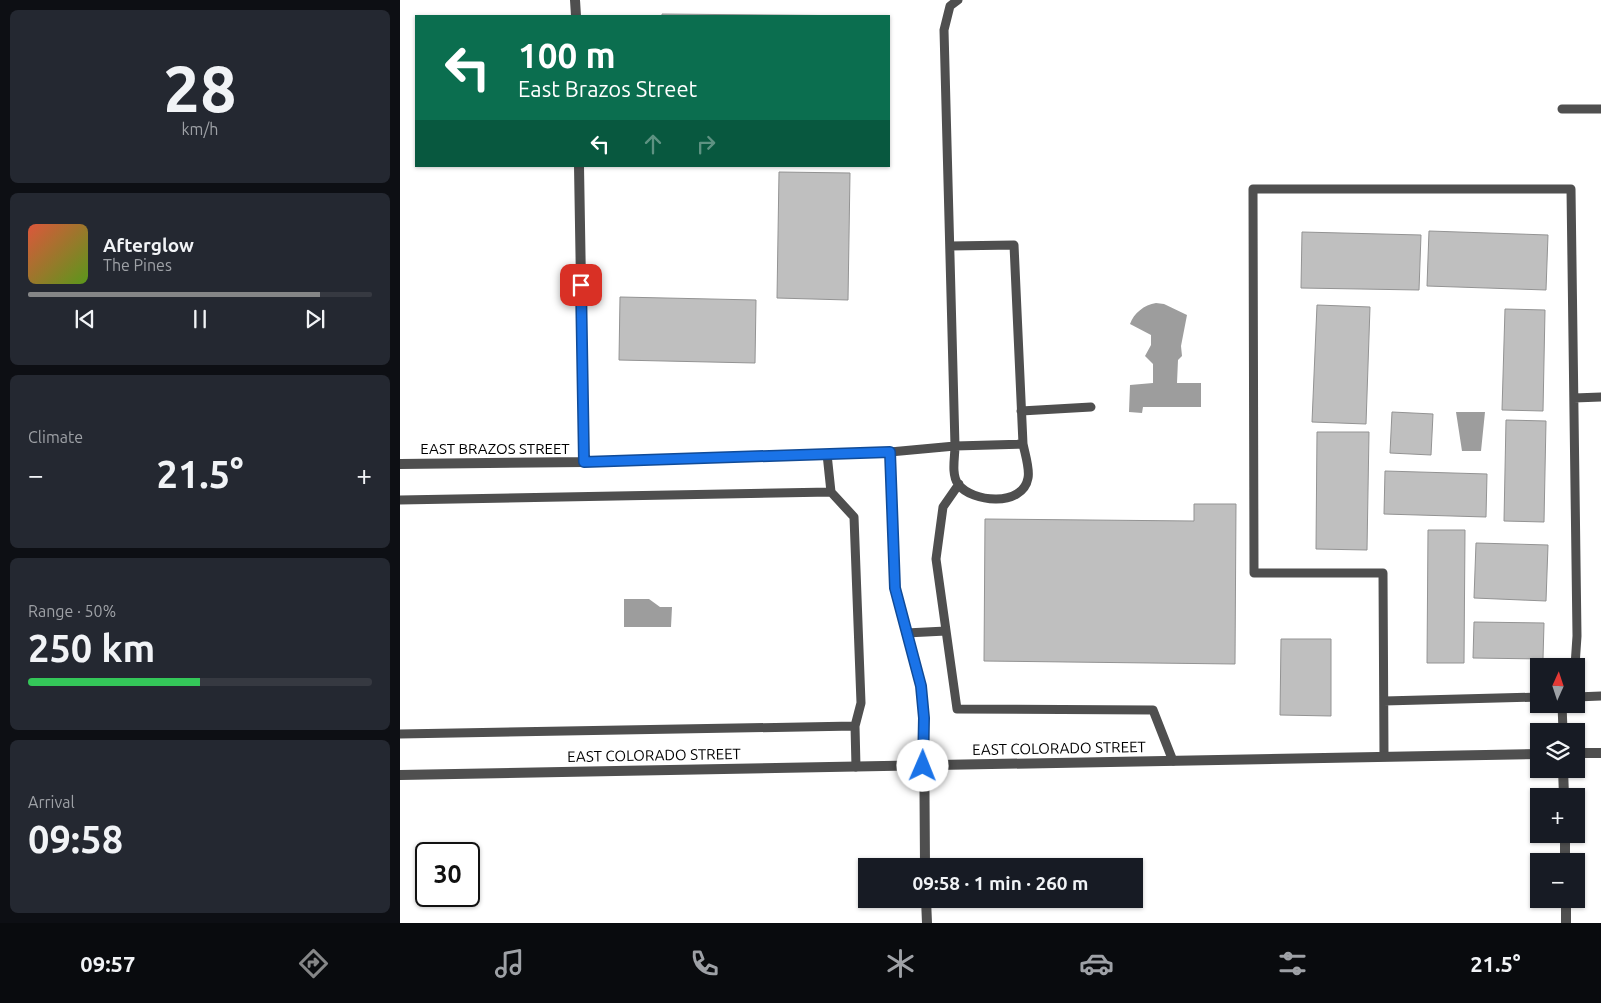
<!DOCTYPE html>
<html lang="en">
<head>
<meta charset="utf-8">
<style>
  body { margin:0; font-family:Ubuntu,sans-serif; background:#242831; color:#f1f3f6; height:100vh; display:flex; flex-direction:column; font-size:19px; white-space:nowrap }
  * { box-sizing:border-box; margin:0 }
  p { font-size:16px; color:#9ea1a6 }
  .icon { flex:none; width:28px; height:28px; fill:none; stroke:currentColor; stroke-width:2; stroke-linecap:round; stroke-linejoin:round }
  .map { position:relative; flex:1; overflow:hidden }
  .drawer { display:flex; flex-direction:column; gap:10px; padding:10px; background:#0d0f14; width:400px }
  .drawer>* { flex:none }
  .hud { position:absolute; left:15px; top:15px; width:475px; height:152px; border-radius:0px; box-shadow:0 1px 4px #0004; background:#0b6e4f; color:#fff; overflow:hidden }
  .needle { width:32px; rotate:3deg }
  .tools { position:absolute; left:1130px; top:658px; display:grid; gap:10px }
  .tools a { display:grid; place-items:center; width:55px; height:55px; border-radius:0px; background:#171b24; box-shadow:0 1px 4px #0004; font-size:25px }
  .speed { position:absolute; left:15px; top:842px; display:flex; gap:10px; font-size:25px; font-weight:700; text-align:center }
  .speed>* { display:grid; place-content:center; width:65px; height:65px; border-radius:50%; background:#171b24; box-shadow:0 1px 4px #0004; line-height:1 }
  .speed .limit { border:2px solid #111; border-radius:8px; background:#fff; color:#111 }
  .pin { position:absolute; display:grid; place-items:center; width:42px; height:42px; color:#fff; margin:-21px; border-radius:10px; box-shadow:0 2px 8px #0006 }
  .me { position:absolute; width:55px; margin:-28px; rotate:1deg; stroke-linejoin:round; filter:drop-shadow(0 0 4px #0008) }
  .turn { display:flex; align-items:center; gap:18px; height:105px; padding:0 20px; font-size:22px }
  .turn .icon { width:65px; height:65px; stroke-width:2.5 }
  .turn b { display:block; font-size:35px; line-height:42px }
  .lanes { display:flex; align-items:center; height:48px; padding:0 20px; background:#0003; justify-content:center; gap:25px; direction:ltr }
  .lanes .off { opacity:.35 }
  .big { font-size:38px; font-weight:700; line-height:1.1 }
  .drawer .tile { flex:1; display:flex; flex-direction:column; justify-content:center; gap:8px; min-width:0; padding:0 18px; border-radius:8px; background:#242831 }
  .drawer .dial { align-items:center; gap:0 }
  .dial b { font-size:65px; line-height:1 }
  .song { display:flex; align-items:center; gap:15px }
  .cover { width:60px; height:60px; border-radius:8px; background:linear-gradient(135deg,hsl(10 70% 55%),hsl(90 70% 35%)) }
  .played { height:5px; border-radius:2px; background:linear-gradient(90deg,#858687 85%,#363941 85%) }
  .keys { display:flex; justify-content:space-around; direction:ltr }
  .heat { display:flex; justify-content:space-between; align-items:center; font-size:28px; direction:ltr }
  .charge { height:8px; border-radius:4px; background:linear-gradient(90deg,#34c759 50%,#363941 0) }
  .trip { position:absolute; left:458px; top:858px; width:285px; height:50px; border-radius:0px; background:#171b24; box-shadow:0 1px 4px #0004; font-weight:700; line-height:50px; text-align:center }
  .menu { display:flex; height:80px; justify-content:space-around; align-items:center; background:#090b0e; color:#9ea1a6 }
  .menu .icon { width:35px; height:35px }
  .menu .current { color:#858687 }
  .menu b { font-size:22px; color:#f1f3f6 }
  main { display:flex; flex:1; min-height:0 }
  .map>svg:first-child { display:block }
  .water { fill:#9d9d9d }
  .building { fill:#bfbfbf; stroke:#939393 }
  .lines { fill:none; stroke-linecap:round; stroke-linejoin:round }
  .service { stroke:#4f4f4f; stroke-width:9 }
  .minor { stroke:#4f4f4f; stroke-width:10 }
  .route-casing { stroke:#114b97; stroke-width:12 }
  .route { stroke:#1a73e8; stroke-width:9 }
  .labels { text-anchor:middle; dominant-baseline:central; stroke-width:4; stroke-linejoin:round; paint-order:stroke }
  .street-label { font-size:15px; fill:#000; stroke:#fff }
</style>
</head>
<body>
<main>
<section class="drawer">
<div class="tile dial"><b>28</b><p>km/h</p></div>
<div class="tile">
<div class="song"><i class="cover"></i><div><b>Afterglow</b><p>The Pines</p></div></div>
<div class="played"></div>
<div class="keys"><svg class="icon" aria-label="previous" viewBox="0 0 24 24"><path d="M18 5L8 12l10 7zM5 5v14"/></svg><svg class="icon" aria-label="pause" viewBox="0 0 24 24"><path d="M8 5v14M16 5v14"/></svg><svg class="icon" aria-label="next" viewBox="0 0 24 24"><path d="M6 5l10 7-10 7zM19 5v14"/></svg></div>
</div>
<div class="tile"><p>Climate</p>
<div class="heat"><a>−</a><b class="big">21.5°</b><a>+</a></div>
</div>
<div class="tile"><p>Range · 50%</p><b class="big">250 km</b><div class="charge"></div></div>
<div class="tile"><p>Arrival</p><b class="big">09:58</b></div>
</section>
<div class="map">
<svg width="1201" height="923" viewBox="0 0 1201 923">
  <rect width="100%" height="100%" fill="#fff"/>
  <path class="water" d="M756 303 764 304 787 315 781 346 782 356 778 360 777 383H801V407H743L742 413 729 412 730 385 753 383V364L745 356 751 345V335L730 324C734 313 744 305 756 303Z
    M1056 412H1085L1081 451H1062Z
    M224 599H249L260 607H272L271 627H224Z"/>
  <path class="building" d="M262 14 473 16H262Z
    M379 172 450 173 448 300 377 298Z
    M1029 231 1148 235 1146 290 1027 286Z
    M902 232 1021 235 1019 290 901 288Z
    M220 297 356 300 355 363 219 360Z
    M917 305 970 307 966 424 912 422Z
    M1105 309 1145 310 1143 411 1102 410Z
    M992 412 1033 414 1031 455 990 453Z
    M1106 420 1146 421 1144 522 1104 521Z
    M917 432H969L967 550 916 549Z
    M985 471 1087 474 1086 517 984 514Z
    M794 504H836L835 664 584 661 585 519 794 521Z
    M1028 530H1065L1064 663H1027Z
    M1076 543 1148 545 1146 601 1074 598Z
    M1074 622 1144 623 1143 659 1073 658Z
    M881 639H931V716L880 715Z"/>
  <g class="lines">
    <path class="service" d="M1162 109H1201
      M550 246 614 245 623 444
      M1174 398 1201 397
      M621 411 691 407
      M623 444C625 454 630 469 628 478 623 507 572 503 558 484 551 474 555 457 555 446Z
      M490 452 555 446 544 30 550 6 558 0
      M427 454 431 492
      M559 484 543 507 536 559 557 709 753 710 773 761
      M0 500 431 492 454 517 461 703 455 726
      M506 633 546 631
      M1176 697 1201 696
      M984 701 1139 697
      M1162 704 1163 731
      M0 734 455 726 456 767
      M984 756 983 573H854L853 189H1171L1177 636 1175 666"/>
    <path class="minor" d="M175 0 176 16
      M179 166 184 462
      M0 464 184 462 490 452 495 588 521 686 524 718 525 866
      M1176 753H1201
      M1163 769 1164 796
      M0 775 1139 754
      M1165 834V861
      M526 899 527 923
      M1166 899V923"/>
  </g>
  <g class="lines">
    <defs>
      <path id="route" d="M181 285 184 462 490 452 495 588 521 686 524 718 523 766"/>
    </defs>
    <use href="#route" class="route-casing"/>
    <use href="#route" class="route"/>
  </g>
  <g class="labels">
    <g class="street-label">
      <text x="95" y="448">EAST BRAZOS STREET</text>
      <text transform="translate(659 748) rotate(-1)">EAST COLORADO STREET</text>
      <text transform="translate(254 755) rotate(-1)">EAST COLORADO STREET</text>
    </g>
  </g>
</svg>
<div class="tools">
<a><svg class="needle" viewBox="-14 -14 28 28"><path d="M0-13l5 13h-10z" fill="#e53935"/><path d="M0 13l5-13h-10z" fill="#9ea1a6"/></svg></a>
<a><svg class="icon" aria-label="layers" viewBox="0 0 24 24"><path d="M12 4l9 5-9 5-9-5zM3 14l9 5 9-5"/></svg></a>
<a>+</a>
<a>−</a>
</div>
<div class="speed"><div class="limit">30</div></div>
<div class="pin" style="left:181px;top:285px;background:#d93025"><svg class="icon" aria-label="arrive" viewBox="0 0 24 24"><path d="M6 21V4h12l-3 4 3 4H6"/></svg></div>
<svg class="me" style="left:523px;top:766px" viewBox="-20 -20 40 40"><circle r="19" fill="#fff"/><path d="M0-13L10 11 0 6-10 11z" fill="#1a73e8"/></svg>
<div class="trip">09:58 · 1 min · 260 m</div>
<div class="hud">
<div class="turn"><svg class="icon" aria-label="left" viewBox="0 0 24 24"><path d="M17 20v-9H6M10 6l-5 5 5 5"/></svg><div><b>100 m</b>East Brazos Street</div></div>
<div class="lanes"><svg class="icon" aria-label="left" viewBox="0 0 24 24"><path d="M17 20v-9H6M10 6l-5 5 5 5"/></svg><svg class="icon off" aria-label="ahead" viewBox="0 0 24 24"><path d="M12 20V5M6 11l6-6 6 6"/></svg><svg class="icon off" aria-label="right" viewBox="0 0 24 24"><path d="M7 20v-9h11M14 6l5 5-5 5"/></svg></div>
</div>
</div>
</main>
<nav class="menu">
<b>09:57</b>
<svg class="icon current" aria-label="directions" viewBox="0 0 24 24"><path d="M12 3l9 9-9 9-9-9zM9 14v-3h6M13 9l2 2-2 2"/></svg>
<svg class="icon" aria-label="music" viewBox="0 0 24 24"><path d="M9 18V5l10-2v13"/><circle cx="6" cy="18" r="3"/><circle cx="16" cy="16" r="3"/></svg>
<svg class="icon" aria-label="phone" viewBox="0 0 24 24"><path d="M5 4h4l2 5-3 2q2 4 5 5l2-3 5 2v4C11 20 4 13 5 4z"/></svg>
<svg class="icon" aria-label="climate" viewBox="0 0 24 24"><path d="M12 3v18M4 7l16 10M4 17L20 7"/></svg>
<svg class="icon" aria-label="car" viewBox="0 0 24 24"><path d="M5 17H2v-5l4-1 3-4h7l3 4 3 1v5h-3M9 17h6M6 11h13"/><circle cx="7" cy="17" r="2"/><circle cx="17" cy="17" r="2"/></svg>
<svg class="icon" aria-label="filters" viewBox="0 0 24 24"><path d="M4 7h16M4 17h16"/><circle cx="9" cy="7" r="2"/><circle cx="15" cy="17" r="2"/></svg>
<b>21.5°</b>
</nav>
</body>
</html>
